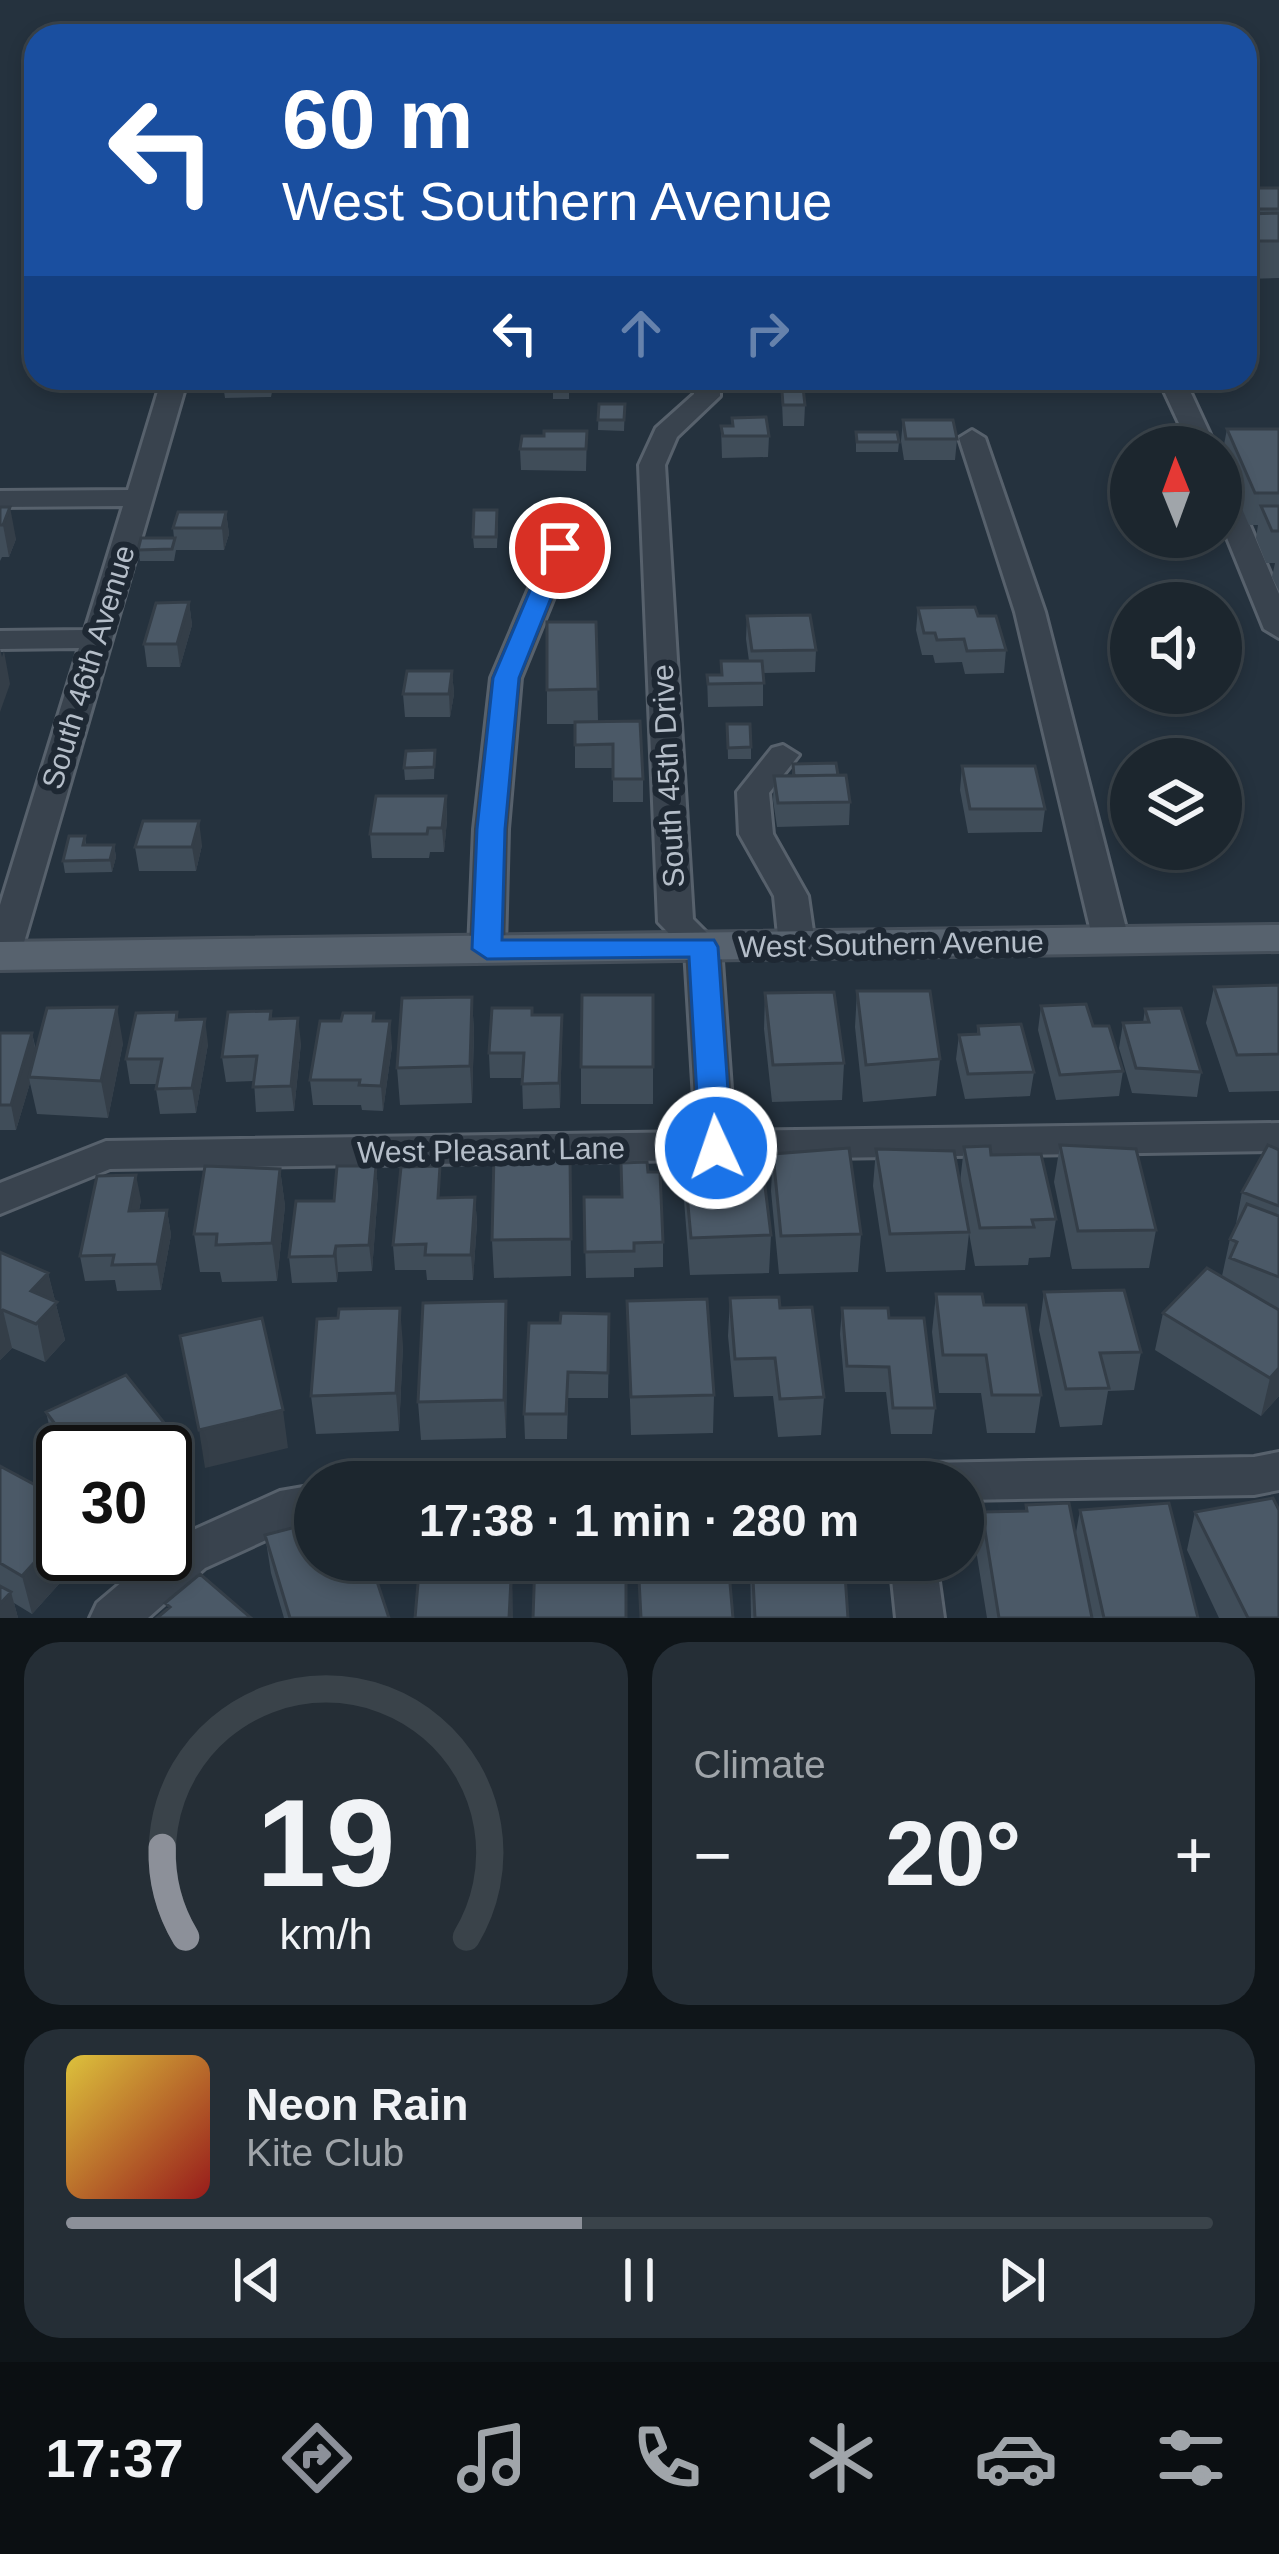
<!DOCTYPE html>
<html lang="en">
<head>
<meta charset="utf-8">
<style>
  body { margin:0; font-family:Helvetica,sans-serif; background:#252e36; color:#f1f3f6; height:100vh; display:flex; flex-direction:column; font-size:45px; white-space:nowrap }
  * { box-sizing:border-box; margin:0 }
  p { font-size:39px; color:#a0a5aa }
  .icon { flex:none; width:66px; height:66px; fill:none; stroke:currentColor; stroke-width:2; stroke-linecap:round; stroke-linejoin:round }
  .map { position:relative; height:1618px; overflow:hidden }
  .drawer { display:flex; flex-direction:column; gap:24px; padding:24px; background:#0f1519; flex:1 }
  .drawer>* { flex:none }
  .hud { position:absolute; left:24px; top:24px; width:1233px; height:366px; border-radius:36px; box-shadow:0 6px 18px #0003,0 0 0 3px #3a434a; background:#1a4fa0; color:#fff; overflow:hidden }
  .needle { width:78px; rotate:359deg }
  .buttons { position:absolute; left:1110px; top:426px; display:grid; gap:24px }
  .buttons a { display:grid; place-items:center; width:132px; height:132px; border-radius:50%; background:#1c262e; box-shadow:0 6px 18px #0003,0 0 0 3px #3a434a; font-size:60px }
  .speed { position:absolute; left:36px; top:1425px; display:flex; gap:24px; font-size:60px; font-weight:700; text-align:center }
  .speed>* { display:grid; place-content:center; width:156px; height:156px; border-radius:50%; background:#1c262e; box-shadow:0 6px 18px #0003,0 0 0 3px #3a434a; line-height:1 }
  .speed .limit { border:6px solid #111; border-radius:18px; background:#fff; color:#111 }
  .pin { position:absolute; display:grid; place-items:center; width:102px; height:102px; color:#fff; margin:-51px; border:6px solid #fff; border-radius:50%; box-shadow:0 3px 12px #0007 }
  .me { position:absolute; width:132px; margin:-66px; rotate:357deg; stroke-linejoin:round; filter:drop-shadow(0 0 9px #0008) }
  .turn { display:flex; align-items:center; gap:42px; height:252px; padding:0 60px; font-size:54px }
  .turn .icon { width:156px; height:156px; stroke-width:2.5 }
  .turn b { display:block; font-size:84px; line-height:102px }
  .lanes { display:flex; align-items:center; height:114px; padding:0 60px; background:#0003; justify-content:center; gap:60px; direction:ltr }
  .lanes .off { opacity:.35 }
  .big { font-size:90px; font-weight:700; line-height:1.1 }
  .drawer .tile { flex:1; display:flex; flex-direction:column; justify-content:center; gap:18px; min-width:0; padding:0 42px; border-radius:36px; background:#252e36 }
  .drawer .dial { align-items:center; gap:0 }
  .dial svg { height:312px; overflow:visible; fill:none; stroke:#3a434a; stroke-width:7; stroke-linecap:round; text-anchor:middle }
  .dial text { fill:#f1f3f6; stroke:none }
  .song { display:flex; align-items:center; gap:36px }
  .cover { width:144px; height:144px; border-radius:18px; background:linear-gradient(135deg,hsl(50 70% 55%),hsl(0 70% 35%)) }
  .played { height:12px; border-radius:6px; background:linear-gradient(90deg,#8c9099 45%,#3a434a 45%) }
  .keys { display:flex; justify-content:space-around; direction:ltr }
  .heat { display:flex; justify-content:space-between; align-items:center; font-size:66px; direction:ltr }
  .drawer .tiles { flex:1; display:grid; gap:24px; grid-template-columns:1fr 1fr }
  .tile:last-child { grid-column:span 2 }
  .trip { position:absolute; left:294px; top:1461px; width:690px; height:120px; border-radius:60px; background:#1c262e; box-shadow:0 6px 18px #0003,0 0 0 3px #3a434a; font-weight:700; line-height:120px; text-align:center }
  .tab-bar { display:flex; height:192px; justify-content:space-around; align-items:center; background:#0b0f12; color:#a0a5aa }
  .tab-bar .icon { width:84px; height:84px }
  .tab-bar .current { color:#8c9099 }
  .tab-bar b { font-size:54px; color:#f1f3f6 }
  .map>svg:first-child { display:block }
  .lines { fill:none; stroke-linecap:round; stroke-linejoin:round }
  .minor-casing { stroke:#57616c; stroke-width:6 }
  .major-casing { stroke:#454f5a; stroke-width:6 }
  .minor { fill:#39434e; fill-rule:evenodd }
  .major { fill:#57626e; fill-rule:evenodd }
  .wall { fill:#404d59 }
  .shaded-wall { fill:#343e48 }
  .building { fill:#4b5967; stroke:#343e48; stroke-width:3 }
  .route { fill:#1a73e8; stroke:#114b97; stroke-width:3 }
  .labels { text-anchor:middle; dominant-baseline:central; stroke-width:12; stroke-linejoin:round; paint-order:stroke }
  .street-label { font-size:30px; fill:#b5bec9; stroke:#1e2833 }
</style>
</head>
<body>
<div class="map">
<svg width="1279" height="1618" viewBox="0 0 1279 1618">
  <rect width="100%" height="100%" fill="#25323e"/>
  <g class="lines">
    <defs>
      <path id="minor" d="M162 378H188L20 956 15 964 0 967V905L79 648 0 649V631L85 630 123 506 0 507V491L128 490Z
        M694 378H720V396L677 437 665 465 693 919 721 947 734 1131 1279 1123V1151L110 1169 0 1214V1183L106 1141 696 1132 685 950 658 922 639 465 656 428 694 394Z
        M1158 378H1184L1216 447H1190Z
        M972 430 985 438 1045 612 1129 940 1124 948H1098L1093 940 1015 612 959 438Z
        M1221 482 1235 490 1279 594V638L1264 629 1221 523Z
        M560 540 574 548 521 678 508 829 505 949 500 957H474L469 949 474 829 491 678 546 548Z
        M783 745 799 755 769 793 773 834 808 896 815 945 810 953H784L779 945 774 896 739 834 737 792 772 748Z
        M1279 1452V1490L1254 1495 963 1500V1482H904L911 1469 927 1463 1254 1457Z
        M315 1485V1523L301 1524 205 1568 148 1618H90L97 1603 155 1554H165L171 1540 280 1491Z
        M890 1560H936L944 1618H896Z"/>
      <path id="major" d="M1279 925V951L0 970V942Z"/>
    </defs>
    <use href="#minor" class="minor-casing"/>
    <use href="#major" class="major-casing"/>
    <use href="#minor" class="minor"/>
    <use href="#major" class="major"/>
  </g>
  <path class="wall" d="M1245 188H1279V278L1245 279Z
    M222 378H286L284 392H272L271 397 225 398Z
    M288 378H319L318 389H289Z
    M517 378H569V399H553V392L518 393Z
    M781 378 805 405 804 426H783Z
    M599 404H625L624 431 598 430Z
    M732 418 769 436 768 457 722 458 721 426H732Z
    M903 420 957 439 955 460H904L901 441Z
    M1227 429H1279V591L1272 577 1275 563H1266L1256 538 1258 525H1249L1221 460Z
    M587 431 586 471 521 470 520 449 544 436Z
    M856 432 899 442 898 452H856Z
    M0 507 16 539 9 557H2L0 561Z
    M226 512 229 534 224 550H176L174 561H140L138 550 174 538 173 528Z
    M498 521 497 548H474L473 537Z
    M189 602 192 625 180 667H147L144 644Z
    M918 608 978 616 1006 650 1004 673 965 674 962 662 935 663 933 655H922L916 630Z
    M747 616 816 650 815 672 763 673V706L708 707 707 675H721V661H749L746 639Z
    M596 622 598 721 643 779V802H613V768H575V724H547V690Z
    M452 671 454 694 450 717H405L403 694Z
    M727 724 751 747V759H728Z
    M435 750 434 779 405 780 404 768Z
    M793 764 838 775 850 802 849 825 777 827 773 800 774 776H792Z
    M962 766 1045 809 1042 832 968 833 960 790Z
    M446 796 447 820 444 852H430L429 858H372L370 834Z
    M85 836 86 845H114L116 857 112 872 65 873 63 861Z
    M202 845 196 871H139L135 847Z
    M1279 985V1091L1229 1092 1206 1023 1214 987Z
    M857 991 940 1059 936 1096 863 1102 855 1027Z
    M765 993 844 1063 842 1100 772 1102 764 1029Z
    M653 995V1104H581V1067Z
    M472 997 474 1033 472 1103 400 1105 397 1068Z
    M1041 1006 1123 1071 1119 1096 1056 1100 1038 1030Z
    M1145 1009 1201 1072 1197 1097 1132 1093 1119 1048 1123 1023H1143Z
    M271 1011 272 1019 301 1043 294 1111 256 1112 254 1081 226 1082 222 1057Z
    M177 1012 178 1020 208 1044 196 1113 160 1114 156 1089 157 1084H130L126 1059Z
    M374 1013 375 1021 392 1046 383 1111 362 1110 361 1105H313L310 1080 341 1021Z
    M532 1015 562 1040 560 1108 523 1109 522 1078H490L489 1053Z
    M978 1026 1034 1072 1030 1096 965 1099 956 1059 959 1035 977 1034Z
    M0 1033H32L36 1050 123 1043 108 1118 37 1114 30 1083 16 1130H0Z
    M1060 1145 1156 1230 1149 1268 1072 1269 1054 1182Z
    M964 1147 991 1155 1056 1219 1050 1257 1029 1258 1028 1265 975 1266 969 1233 965 1270 886 1272 873 1186 876 1149 960 1182Z
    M1279 1150V1396L1261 1416 1155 1350 1163 1313 1222 1276 1230 1239 1235 1229 1242 1192Z
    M683 1151 771 1235 769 1273 690 1275 683 1188Z
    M773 1154 861 1234 858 1272 779 1274 771 1191Z
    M570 1156 571 1276 494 1278 492 1240 532 1158Z
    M376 1166 378 1191 372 1271 338 1272 337 1282 292 1283 289 1257 334 1201Z
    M280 1169 285 1206 277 1281 222 1282 220 1272H200L194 1234Z
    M648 1172 663 1242V1267L634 1268V1277L586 1278 584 1197H621Z
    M475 1197 477 1223 473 1280H427L426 1270H395L393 1245 441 1198Z
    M141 1200 139 1210H167L171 1235 161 1290 117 1291 115 1280 85 1281 80 1256Z
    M0 1252 48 1273 65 1340 45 1362 12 1348 0 1360Z
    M1044 1292 1141 1352 1134 1390 1108 1391 1102 1425 1060 1427 1039 1330Z
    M936 1294 984 1305 1041 1395 1035 1433H987L981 1393H939L932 1332Z
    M730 1298 780 1308 824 1397 821 1435 778 1437 773 1396 734 1397 728 1336Z
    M506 1301 507 1339 506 1438 421 1440 418 1402Z
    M627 1301 714 1395 713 1433 631 1435Z
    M842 1308 889 1318 935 1408 932 1434H891L886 1392H845L840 1334Z
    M338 1318 403 1345 399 1431 316 1434 311 1396Z
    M529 1323 609 1339 608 1398H568L567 1439H525L524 1414Z
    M46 1412 177 1439 184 1477 165 1488V1452H63V1461L55 1450Z
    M0 1466 63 1554H86L32 1614 14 1603 18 1618H0Z
    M1026 1505 1075 1538 1080 1510 1198 1618H987L976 1550 982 1512 1025 1511Z
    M1195 1512 1279 1618H1219L1187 1550Z
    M265 1535 389 1618H284L271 1573Z
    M750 1560H844L848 1618H751Z"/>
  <path class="shaded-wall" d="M10 507 16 539 9 557 3 525Z
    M226 512 229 534 224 550 222 528Z
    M189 602 192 625 180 667 177 644Z
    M0 649 2 657 4 651 10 684 0 712Z
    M452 671 454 694 450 717 449 694Z
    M446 796 447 820 444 852 442 828Z
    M199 821 202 845 196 871 192 847Z
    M114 845 116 857 112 872 110 860Z
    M472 997 474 1033 472 1103 470 1066Z
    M117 1007 123 1043 108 1118 101 1081Z
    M562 1015V1040L560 1108 559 1083Z
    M298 1018 301 1043 294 1111 291 1086Z
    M205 1019 208 1044 196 1113 192 1088Z
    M390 1021 392 1046 383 1111 381 1086Z
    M32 1033 37 1058 29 1077 30 1083 16 1130 11 1105Z
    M376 1166 378 1191 372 1271 369 1245Z
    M280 1169 285 1206 277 1281 272 1243Z
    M136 1175 141 1200 134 1236 129 1211Z
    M475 1197 477 1223 473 1280 471 1255Z
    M167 1210 171 1235 161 1290 157 1264Z
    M336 1246 338 1272 337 1282 334 1256Z
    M48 1273 65 1340 45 1362 31 1291Z
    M506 1301 507 1339 506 1438 504 1400Z
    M400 1308 403 1345 399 1431 396 1393Z
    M3 1310 12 1348 0 1360V1313Z
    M1279 1368V1396L1261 1416 1270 1378Z
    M283 1410 288 1448 205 1468 199 1430Z
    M177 1439 184 1477 165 1488V1452H154Z
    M63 1531V1554H86L32 1614 22 1576Z
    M512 1560 513 1618H509Z
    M11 1592 18 1618H0V1604Z"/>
  <path class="building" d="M1245 188H1279V209H1245Z
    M1279 213V241H1245V214Z
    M781 378H802L805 405H783Z
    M599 404H625L624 420H598Z
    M766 417 769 436H723L721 426H733L732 418Z
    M903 420H953L957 439H906Z
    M1227 429H1279V493H1255Z
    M544 431H587L586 449H520L522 436H544Z
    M856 432H897L899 442H857Z
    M1261 506H1279V531H1272Z
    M0 507H10L3 525H0Z
    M474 510H497L496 537H473Z
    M178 512H226L222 528H173Z
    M141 538H175L172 549 138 550Z
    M189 602 177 644H144L156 603Z
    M975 607 978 616H996L1006 650 967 651 964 639 937 640 935 633H924L918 608Z
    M810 615 816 650 752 651 747 616Z
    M547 622H596L598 689 547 690Z
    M721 661H762L764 683 708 684 707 675H722Z
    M407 671H452L449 694H403Z
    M640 721 643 779H613V744L575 745V722Z
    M727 724H750L751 747 728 748Z
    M435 750 434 767 404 768 406 751Z
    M836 763 838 775 794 776 793 764Z
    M962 766H1035L1045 809H970Z
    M846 775 850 802 778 803 774 776Z
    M376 796H446L442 828H428L427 834H370Z
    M143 821H199L192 847H135Z
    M69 836H85L83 845H114L110 860 63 861Z
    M1279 985V1054L1237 1055 1214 987Z
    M857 991H930L940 1059 866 1065Z
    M834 992 844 1063 773 1065 765 993Z
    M582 995H653V1067H581Z
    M472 997 470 1066 397 1068 402 998Z
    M1086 1004 1093 1026H1109L1123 1071 1060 1075 1041 1006Z
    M117 1007 101 1081 29 1077 47 1008Z
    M492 1008H532V1015H562L559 1083 522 1084 524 1053H489Z
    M1181 1008 1201 1072 1136 1068 1123 1023 1149 1022 1145 1009Z
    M271 1011 270 1019 298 1018 291 1086 253 1087 257 1056 222 1057 228 1012Z
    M177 1012 176 1020 205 1019 192 1088 156 1089 162 1059H126L136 1013Z
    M343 1013H374L373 1021H390L381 1086 359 1085 360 1080H310L320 1021H341Z
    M1021 1024 1034 1072 968 1074 959 1035 979 1034 978 1026Z
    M0 1033H32L11 1105H0Z
    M1060 1145 1136 1149 1156 1230 1078 1231Z
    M1268 1145 1279 1150V1206L1242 1192Z
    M990 1146 991 1155 1041 1154 1056 1219 1032 1220 1034 1227 980 1228 964 1147Z
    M849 1148 861 1234 781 1236 773 1154Z
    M876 1149 954 1151 969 1232 890 1234Z
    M683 1151 761 1154 771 1235 691 1238Z
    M532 1153V1158L570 1156 571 1239 492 1240 494 1154Z
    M647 1162 648 1172H660L663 1242 634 1243V1251L585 1252 584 1197H622L621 1163Z
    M205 1166 280 1169 272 1243 216 1245 217 1234H194Z
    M337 1166H376L369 1245 336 1246 334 1256 289 1257 296 1201H334Z
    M440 1166 438 1198 475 1197 471 1255H425L426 1244 393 1245 401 1167Z
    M136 1175 129 1211 167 1210 157 1264 112 1265 114 1255 80 1256 97 1176Z
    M1247 1204 1279 1216V1277L1230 1258 1237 1242 1230 1239Z
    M0 1252 48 1273 31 1291 57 1302 36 1324 3 1310 0 1313Z
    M1207 1268 1279 1310V1368L1270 1378 1163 1313Z
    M1124 1290 1141 1352 1100 1353 1109 1388 1066 1389 1044 1292Z
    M936 1294H982L984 1305H1026L1041 1395H992L986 1355H943Z
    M779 1297 780 1308 812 1307 824 1397 780 1399 775 1358 735 1359 730 1298Z
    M707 1299 714 1395 631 1397 627 1301Z
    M506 1301 504 1400 418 1402 423 1303Z
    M400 1308 396 1393 311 1396 317 1319 338 1318 339 1309Z
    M842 1308H888L889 1318H924L935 1408H893L889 1367 847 1366Z
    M561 1313 609 1314 608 1373 568 1372 566 1414H524L529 1323H560Z
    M262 1318 283 1410 199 1430 180 1336Z
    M126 1375 177 1439 154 1452H76L46 1412Z
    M0 1466 63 1500V1531L22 1576 0 1563Z
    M1273 1498 1279 1510V1618H1248L1195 1512Z
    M1069 1503 1092 1618H999L982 1512 1027 1511 1026 1505Z
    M1169 1503 1198 1618H1104L1080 1510Z
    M315 1522V1560H370L389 1618H290L265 1535Z
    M420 1560H512L509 1618H415Z
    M535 1560H626V1618H533Z
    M638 1560H728L733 1618H641Z
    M752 1560H844L848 1618H755Z
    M200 1574 251 1618H157L170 1607 165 1603Z
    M0 1586 11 1592 0 1604Z"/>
  <path class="route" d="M560 541 571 548 519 678 505 829 502 940H714L718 947 732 1148 727 1156H704L700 1148 689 957 487 959 472 949 477 829 493 678 548 548Z"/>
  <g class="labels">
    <g class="street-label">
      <text transform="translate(88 667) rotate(-73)">South 46th Avenue</text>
      <text transform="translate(668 776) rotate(-93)">South 45th Drive</text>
      <text transform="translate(891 944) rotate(-1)">West Southern Avenue</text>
      <text transform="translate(491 1150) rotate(-1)">West Pleasant Lane</text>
    </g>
  </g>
</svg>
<div class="buttons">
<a><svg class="needle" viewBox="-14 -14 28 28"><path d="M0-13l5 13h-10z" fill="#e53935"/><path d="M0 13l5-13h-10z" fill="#a0a5aa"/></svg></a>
<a><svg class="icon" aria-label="sound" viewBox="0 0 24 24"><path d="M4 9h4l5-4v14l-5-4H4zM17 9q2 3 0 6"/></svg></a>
<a><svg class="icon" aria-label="layers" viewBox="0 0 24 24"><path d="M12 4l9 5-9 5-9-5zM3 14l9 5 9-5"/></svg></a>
</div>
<div class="speed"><div class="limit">30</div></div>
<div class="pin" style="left:560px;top:548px;background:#d93025"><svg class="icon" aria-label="arrive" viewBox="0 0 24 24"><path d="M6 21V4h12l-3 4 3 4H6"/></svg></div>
<svg class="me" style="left:716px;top:1148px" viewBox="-20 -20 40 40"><circle r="17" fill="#1a73e8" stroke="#fff" stroke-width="3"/><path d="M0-11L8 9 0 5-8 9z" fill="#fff"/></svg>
<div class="trip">17:38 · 1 min · 280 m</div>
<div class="hud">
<div class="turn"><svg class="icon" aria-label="left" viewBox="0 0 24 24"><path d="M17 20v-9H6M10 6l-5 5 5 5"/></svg><div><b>60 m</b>West Southern Avenue</div></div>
<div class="lanes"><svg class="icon" aria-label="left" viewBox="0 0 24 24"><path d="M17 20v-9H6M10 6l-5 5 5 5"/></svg><svg class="icon off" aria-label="ahead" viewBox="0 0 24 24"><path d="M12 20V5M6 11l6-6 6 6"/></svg><svg class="icon off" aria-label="right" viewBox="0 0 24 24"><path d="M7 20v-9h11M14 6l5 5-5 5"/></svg></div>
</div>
</div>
<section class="drawer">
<div class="tiles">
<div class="tile dial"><svg viewBox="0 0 100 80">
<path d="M14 69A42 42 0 1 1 86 69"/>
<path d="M14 69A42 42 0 0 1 8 46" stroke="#8c9099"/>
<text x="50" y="56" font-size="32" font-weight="700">19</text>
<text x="50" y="72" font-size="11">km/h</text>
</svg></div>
<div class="tile"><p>Climate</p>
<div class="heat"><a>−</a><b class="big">20°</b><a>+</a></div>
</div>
<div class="tile">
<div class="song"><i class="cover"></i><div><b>Neon Rain</b><p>Kite Club</p></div></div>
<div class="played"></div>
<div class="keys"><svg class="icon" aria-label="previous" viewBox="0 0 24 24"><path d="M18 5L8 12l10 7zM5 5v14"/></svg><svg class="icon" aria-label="pause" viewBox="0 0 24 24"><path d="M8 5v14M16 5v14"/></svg><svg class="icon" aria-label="next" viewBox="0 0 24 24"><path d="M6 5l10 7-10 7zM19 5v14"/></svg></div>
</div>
</div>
</section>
<nav class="tab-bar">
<b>17:37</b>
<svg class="icon current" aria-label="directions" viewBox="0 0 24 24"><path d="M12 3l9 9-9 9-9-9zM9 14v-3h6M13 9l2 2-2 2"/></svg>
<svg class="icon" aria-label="music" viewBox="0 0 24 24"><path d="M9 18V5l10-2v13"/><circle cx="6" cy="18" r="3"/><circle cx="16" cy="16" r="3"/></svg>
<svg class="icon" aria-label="phone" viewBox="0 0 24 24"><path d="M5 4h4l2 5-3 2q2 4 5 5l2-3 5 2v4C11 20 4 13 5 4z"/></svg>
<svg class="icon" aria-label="climate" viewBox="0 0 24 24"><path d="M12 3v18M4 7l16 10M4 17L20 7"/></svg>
<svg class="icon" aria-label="car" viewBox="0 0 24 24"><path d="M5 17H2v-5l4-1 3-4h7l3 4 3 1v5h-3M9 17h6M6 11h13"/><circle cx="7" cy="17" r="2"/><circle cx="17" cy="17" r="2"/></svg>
<svg class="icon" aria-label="filters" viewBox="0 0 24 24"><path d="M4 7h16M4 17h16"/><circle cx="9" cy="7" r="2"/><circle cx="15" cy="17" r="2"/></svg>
</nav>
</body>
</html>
